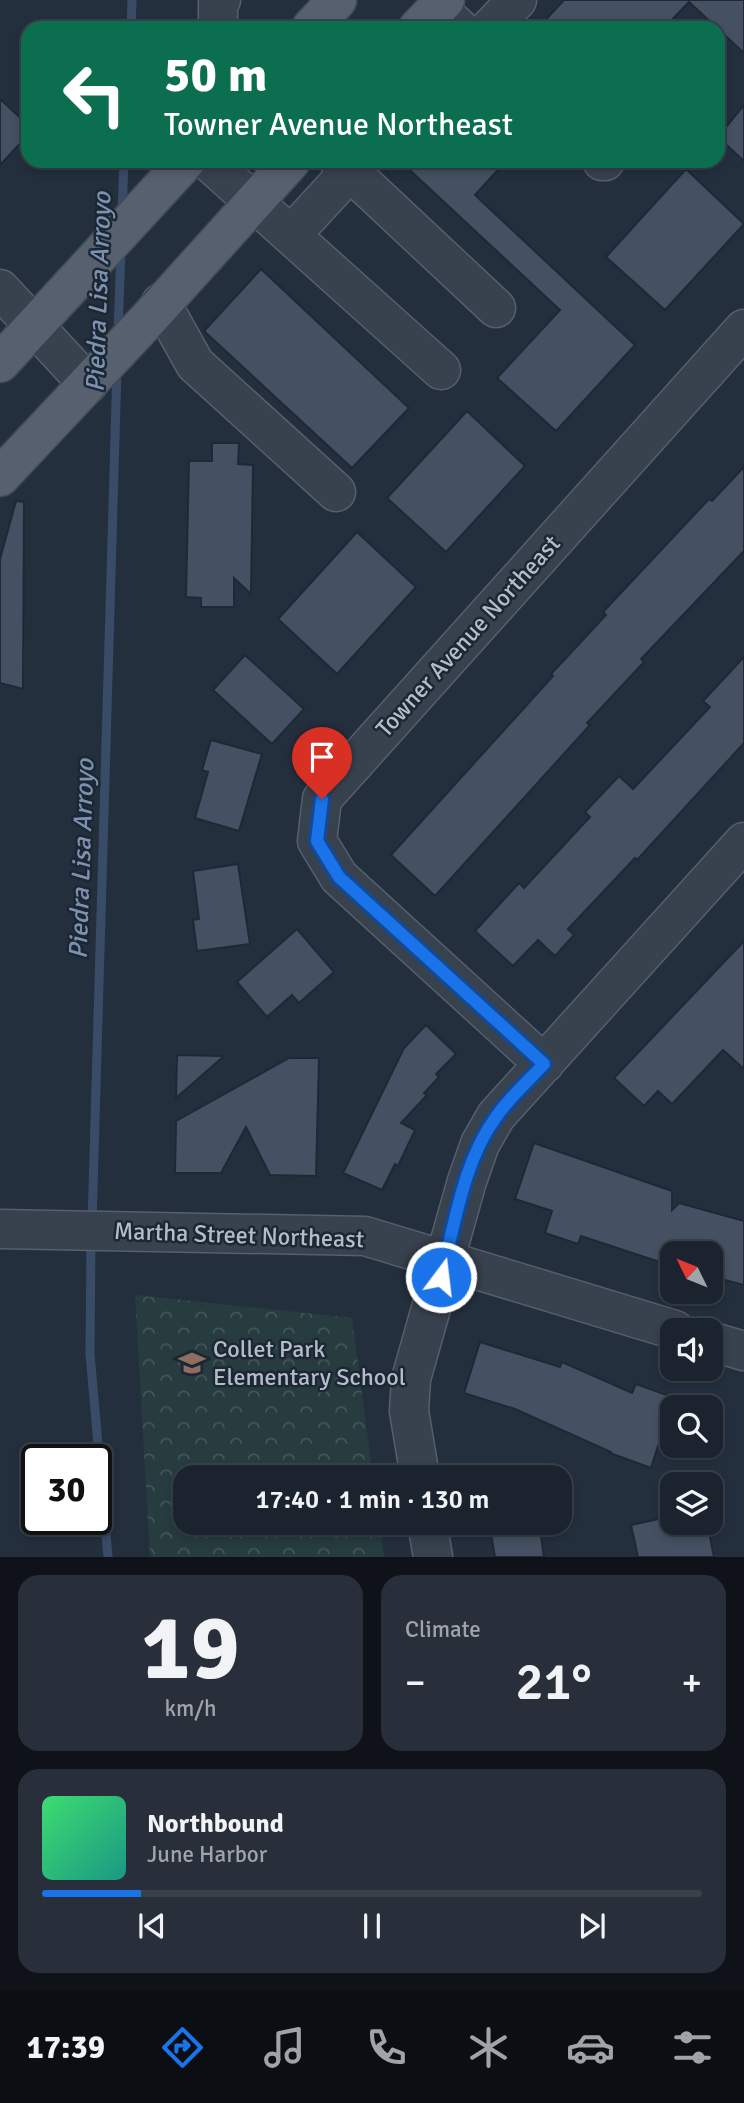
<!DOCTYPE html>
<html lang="en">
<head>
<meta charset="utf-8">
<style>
  body { margin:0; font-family:Signika,sans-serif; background:#282f3a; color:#f1f3f6; height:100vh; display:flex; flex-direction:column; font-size:26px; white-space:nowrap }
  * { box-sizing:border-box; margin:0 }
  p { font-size:23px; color:#a0a4aa }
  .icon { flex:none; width:38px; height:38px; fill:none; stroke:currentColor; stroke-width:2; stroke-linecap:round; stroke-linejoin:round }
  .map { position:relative; height:1557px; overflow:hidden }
  .side { display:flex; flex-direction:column; gap:18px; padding:18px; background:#0f1319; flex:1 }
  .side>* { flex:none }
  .top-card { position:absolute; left:21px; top:21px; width:704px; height:147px; border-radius:21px; box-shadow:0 4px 10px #0003,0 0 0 2px #39404a; background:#0b6e4f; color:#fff; overflow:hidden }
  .needle { width:46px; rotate:313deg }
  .tools { position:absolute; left:660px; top:1241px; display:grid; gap:14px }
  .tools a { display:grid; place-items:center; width:63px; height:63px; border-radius:14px; background:#1b232e; box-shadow:0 4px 10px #0003,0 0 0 2px #39404a; font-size:35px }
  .speed { position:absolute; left:21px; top:1444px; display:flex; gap:14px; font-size:35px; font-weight:700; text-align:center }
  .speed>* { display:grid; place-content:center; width:91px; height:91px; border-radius:50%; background:#1b232e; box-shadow:0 4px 10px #0003,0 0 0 2px #39404a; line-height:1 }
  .speed .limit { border:4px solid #111; border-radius:10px; background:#fff; color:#111 }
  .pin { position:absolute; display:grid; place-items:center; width:60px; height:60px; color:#fff; margin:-72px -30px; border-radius:50% 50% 50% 0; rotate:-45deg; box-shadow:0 0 7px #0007 }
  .pin .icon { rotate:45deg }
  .me { position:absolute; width:77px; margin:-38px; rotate:15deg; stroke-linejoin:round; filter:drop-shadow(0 0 5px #0008) }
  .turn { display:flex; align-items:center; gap:24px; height:147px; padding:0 28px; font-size:32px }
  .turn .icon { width:91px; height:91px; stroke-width:2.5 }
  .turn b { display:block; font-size:49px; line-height:60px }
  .big { font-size:52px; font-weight:600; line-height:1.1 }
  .side .tile { flex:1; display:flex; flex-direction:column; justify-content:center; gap:10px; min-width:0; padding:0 24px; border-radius:21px; background:#282f3a }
  .side .dial { align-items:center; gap:0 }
  .dial b { font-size:91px; line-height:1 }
  .song { display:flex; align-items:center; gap:21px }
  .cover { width:84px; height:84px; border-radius:10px; background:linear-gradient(135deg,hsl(140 70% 55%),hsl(170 70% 35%)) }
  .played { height:7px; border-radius:4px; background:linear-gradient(90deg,#1a73e8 15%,#39404a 15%) }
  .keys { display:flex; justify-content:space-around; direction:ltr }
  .heat { display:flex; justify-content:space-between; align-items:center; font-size:38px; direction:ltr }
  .side .tiles { flex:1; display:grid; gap:18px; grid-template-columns:1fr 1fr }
  .tile:last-child { grid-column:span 2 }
  .trip { position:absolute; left:173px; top:1465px; width:399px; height:70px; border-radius:21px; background:#1b232e; box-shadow:0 4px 10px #0003,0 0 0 2px #39404a; font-weight:600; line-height:70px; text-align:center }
  .tabs { display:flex; height:112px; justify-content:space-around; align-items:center; background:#0b0e12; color:#a0a4aa }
  .tabs .icon { width:49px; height:49px }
  .tabs .selected { color:#1a73e8 }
  .tabs b { font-size:32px; color:#f1f3f6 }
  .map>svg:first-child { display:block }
  .forest { fill:url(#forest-crowns) }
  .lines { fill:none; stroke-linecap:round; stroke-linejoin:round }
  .stream { stroke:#394c67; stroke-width:9 }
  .building { fill:#455162; stroke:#1f2835; stroke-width:2 }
  .minor-casing { stroke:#565f6c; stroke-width:41 }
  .major-casing { stroke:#414a57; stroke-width:41 }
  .minor { stroke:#38414e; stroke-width:38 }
  .major { stroke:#56606e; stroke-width:38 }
  .route-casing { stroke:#114b97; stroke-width:18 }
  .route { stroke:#1a73e8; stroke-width:12 }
  .labels { text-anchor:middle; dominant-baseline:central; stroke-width:5; stroke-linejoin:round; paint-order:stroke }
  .street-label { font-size:24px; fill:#b4bcc9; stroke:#1d2633 }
  .poi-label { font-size:24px; fill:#b4bcc9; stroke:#1d2633; text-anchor:start }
  .water-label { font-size:26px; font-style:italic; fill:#7c92b1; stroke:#1d2633 }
</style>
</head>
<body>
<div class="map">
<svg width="744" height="1557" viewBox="0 0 744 1557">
  <defs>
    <pattern id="forest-crowns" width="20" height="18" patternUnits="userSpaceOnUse" patternTransform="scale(1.75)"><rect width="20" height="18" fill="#263c3f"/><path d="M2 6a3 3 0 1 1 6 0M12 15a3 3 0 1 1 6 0" fill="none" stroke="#435659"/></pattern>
  </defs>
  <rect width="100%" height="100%" fill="#242f3e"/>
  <path class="forest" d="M135 1295 352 1318 373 1477H186V1522L379 1523 384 1557H150Z"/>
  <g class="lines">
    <path class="stream" d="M131 28 132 0
      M122 212 124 161
      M118 334 121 250
      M92 1223 117 369
      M91 1240 90 1354 108 1557"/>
  </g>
  <path class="building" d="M564 0H744V53L689 2 664 28H538Z
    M0 99 28 125V135L0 165Z
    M744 105V161L718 137Z
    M400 161H506L475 195 635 345 556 431 497 378 560 310Z
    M686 169 744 224 665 310 606 257Z
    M261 269 409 408 352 468 204 331Z
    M467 411 525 466 446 552 387 498Z
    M212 443H239L238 464 253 465 251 594 234 578V607H201V598L186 597 189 461H212Z
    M744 467V551L641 659 644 662 587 723 590 725 435 896 391 855 553 676 551 674 606 615 603 612 709 499 712 501Z
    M16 501 24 502 23 689 0 683V559Z
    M357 532 416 587 337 674 278 619Z
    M245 655 304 709 272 744 213 690Z
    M744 657V743L637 860 635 858 568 929 574 935 555 956 538 940 513 966 475 931 519 883 524 888 590 817 585 812 619 776 633 789 710 707 703 701Z
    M211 740 262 754 239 831 195 818 208 772 202 770Z
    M238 864 250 944 197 951 193 920 199 919 193 871Z
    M297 929 334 972 299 1003 292 995 267 1017 237 982Z
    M744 941V1069L723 1050 672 1104 658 1091 644 1106 614 1078Z
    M426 1025 456 1054 436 1074 439 1077 424 1093 427 1095 401 1123 415 1130 398 1166 395 1164 382 1190 343 1173 404 1048Z
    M177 1055 224 1056 176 1098Z
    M289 1058H319L316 1176 270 1175 246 1127 221 1173H175L176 1121Z
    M534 1143 672 1191V1210L679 1203 744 1221V1285L710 1276V1253H672V1266L581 1236 578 1244 545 1233 552 1211 515 1199Z
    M480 1342 560 1367 562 1362 632 1393 636 1384 700 1407H672V1446H703L698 1458 659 1443 651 1468 610 1453 611 1452 515 1409 464 1393Z
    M672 1516V1522H707L714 1557H638L631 1525Z
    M489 1522H539L544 1557H495Z"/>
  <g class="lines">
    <defs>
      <path id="minor" d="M437 8 459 28
        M218 28V3L221 0
        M490 28 517 0
        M208 161 441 370
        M339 161 496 308
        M602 161H605
        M291 235 350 171
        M0 289 88 384
        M161 303 195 364 336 492
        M544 1064 339 877 317 841 322 799 744 329
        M0 1229 365 1236 675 1330
        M710 1341 744 1351
        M420 1477 409 1411 411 1379 467 1181 480 1144 496 1116 744 842
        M427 1522 433 1557"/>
      <path id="major" d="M311 28 337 0
        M418 28 445 0
        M0 363 186 161
        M0 477 152 315 291 161"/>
    </defs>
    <use href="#minor" class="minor-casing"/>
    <use href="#major" class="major-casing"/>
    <use href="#minor" class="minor"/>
    <use href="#major" class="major"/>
  </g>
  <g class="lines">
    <defs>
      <path id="route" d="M322 799 317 841 339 877 544 1064C528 1081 509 1098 496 1117 463 1162 455 1224 441 1277"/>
    </defs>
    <use href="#route" class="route-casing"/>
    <use href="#route" class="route"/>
  </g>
  <defs>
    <symbol id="school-bare" viewBox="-9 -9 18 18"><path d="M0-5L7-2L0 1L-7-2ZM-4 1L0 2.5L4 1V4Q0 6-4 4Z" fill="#8d6e63" stroke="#1d2633" stroke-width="2.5" paint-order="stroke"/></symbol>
  </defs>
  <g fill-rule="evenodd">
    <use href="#school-bare" x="173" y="1344" width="38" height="38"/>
  </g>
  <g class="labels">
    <g class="street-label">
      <text transform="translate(468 636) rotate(-48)">Towner Avenue Northeast</text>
      <text transform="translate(239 1235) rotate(2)">Martha Street Northeast</text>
    </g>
    <g class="poi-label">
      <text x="213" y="1349">Collet Park<tspan x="213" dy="28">Elementary School</tspan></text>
    </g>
    <g class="water-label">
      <text transform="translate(99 292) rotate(-88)">Piedra Lisa Arroyo</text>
      <text transform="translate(82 859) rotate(-88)">Piedra Lisa Arroyo</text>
    </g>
  </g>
</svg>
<div class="tools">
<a><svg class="needle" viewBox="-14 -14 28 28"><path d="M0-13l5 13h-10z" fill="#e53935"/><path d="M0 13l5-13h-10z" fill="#a0a4aa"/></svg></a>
<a><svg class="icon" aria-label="sound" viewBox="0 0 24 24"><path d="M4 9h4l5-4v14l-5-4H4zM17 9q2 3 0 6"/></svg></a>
<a><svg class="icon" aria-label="search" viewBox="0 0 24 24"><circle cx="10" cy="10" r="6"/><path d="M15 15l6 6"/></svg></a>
<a><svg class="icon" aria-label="layers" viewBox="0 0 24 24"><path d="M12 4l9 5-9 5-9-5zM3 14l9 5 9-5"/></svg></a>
</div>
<div class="speed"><div class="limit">30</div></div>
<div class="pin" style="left:322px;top:799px;background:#d93025"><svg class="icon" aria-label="arrive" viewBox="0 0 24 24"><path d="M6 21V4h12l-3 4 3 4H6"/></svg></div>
<svg class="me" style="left:441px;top:1277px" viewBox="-20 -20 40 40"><circle r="17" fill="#1a73e8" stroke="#fff" stroke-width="3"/><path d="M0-11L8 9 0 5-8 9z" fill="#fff"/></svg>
<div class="trip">17:40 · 1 min · 130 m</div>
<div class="top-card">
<div class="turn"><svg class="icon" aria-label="left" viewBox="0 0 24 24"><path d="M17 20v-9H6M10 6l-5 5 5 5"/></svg><div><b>50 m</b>Towner Avenue Northeast</div></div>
</div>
</div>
<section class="side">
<div class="tiles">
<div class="tile dial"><b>19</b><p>km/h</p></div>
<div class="tile"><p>Climate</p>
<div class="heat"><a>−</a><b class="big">21°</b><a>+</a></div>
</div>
<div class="tile">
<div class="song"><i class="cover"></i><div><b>Northbound</b><p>June Harbor</p></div></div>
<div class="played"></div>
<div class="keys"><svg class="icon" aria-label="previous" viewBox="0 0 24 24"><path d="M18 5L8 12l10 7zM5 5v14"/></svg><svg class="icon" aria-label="pause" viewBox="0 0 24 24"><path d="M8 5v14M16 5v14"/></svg><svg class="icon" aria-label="next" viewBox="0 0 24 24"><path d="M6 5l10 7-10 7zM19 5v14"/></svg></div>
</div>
</div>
</section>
<nav class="tabs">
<b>17:39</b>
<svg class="icon selected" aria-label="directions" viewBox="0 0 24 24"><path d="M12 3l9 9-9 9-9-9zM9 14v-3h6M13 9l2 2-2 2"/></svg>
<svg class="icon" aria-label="music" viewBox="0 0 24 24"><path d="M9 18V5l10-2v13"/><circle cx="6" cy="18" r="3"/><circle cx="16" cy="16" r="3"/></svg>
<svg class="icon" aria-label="phone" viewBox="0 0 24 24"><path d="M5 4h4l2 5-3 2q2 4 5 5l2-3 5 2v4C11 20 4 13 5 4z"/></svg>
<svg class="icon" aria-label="climate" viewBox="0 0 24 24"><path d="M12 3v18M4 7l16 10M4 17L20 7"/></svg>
<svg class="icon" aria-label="car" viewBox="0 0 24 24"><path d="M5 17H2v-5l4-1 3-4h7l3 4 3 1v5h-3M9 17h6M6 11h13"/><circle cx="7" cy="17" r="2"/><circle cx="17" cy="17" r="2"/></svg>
<svg class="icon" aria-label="filters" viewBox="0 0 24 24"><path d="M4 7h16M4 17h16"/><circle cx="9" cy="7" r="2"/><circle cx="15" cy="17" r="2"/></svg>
</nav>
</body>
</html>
